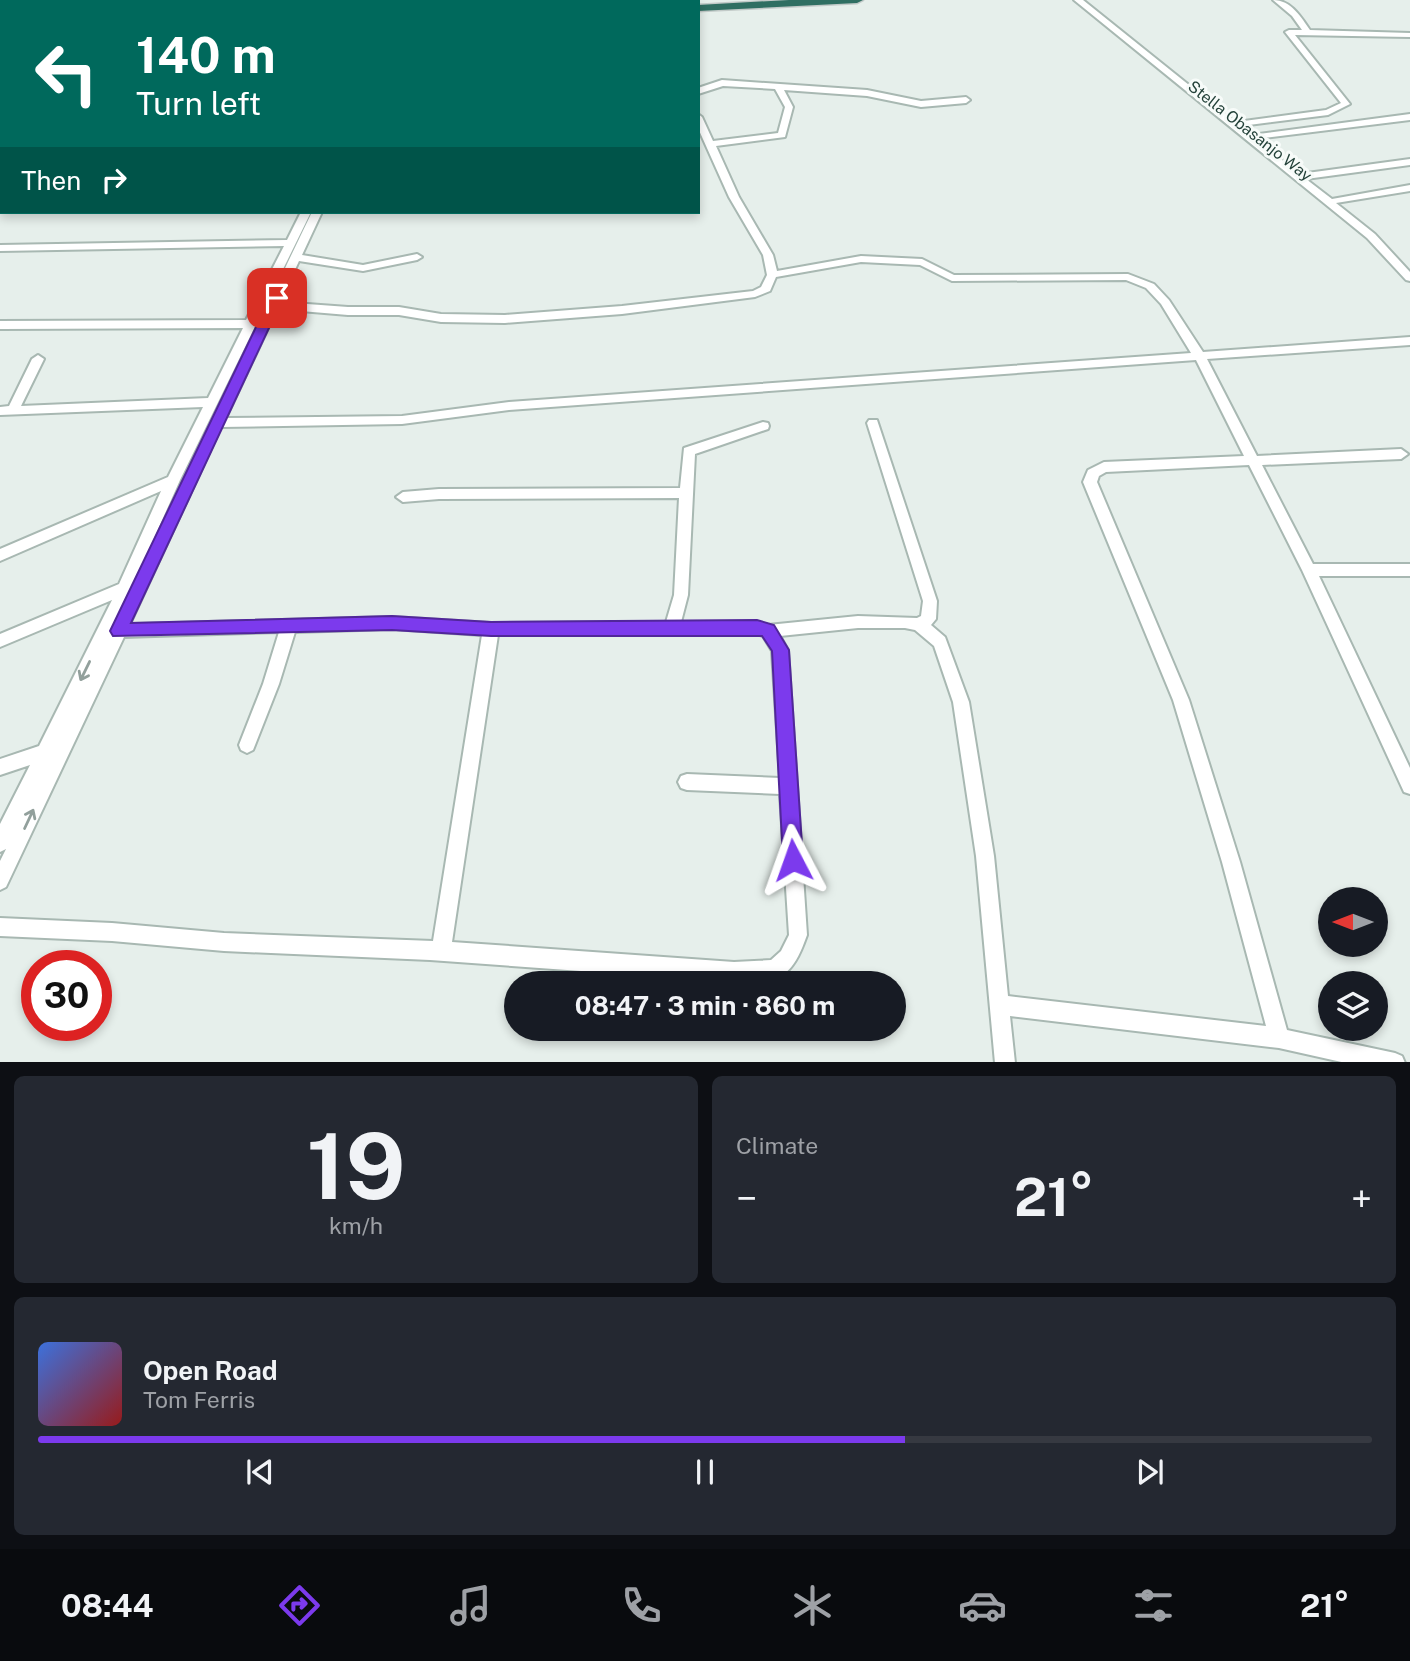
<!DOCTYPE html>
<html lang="en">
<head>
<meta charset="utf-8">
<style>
  body { margin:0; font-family:"Public Sans",sans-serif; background:#242831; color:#f1f3f6; height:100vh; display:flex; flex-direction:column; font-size:26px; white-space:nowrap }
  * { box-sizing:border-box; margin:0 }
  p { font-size:23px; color:#9ea1a6 }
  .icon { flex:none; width:38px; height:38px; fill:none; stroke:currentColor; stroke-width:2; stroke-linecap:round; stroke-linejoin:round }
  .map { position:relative; height:1062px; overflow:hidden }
  .details { display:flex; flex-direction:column; gap:14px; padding:14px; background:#0d0f14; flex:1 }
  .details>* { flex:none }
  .guide { position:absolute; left:0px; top:0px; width:700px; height:214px; box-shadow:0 4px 10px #0003; background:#00695c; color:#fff; overflow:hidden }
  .needle { width:46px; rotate:270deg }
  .buttons { position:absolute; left:1318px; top:887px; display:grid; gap:14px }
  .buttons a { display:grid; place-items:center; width:70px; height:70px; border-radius:50%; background:#171b24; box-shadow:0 4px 10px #0003; font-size:35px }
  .speed { position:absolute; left:21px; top:950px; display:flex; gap:14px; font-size:35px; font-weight:700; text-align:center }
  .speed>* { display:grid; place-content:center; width:91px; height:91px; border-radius:50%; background:#171b24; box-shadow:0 4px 10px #0003; line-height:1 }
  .speed .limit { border:10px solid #d22; background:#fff; color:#111 }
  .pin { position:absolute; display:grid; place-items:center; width:60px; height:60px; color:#fff; margin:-30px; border-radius:14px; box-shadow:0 4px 10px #0006 }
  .me { position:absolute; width:77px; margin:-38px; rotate:356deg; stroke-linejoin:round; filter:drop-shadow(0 0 5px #0008) }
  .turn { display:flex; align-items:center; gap:24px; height:147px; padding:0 21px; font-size:32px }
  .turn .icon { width:91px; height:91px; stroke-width:2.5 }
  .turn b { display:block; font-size:49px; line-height:60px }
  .then { display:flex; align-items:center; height:66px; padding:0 21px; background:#0003; gap:14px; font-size:26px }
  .big { font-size:52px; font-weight:700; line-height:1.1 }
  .details .widget { flex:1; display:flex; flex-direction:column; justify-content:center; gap:10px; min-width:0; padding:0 24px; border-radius:10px; background:#242831 }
  .details .dial { align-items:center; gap:0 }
  .dial b { font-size:91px; line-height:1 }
  .song { display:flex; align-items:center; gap:21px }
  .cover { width:84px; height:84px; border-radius:10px; background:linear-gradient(135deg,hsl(220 70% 55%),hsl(0 70% 35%)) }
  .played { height:7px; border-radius:4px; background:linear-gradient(90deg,#7c3aed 65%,#363941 65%) }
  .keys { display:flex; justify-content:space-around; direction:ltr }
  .heat { display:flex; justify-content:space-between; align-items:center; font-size:38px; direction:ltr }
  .details .tiles { flex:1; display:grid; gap:14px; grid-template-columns:1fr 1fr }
  .widget:last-child { grid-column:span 2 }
  .trip { position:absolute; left:504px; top:971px; width:402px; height:70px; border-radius:35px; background:#171b24; box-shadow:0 4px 10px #0003; font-weight:700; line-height:70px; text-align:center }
  .menu { display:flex; height:112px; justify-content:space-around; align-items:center; background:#090b0e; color:#9ea1a6 }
  .menu .icon { width:49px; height:49px }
  .menu .selected { color:#7c3aed }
  .menu b { font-size:32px; color:#f1f3f6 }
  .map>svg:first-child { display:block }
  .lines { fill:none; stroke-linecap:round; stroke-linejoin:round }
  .minor-casing { stroke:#a8b8b2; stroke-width:4 }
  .highway-casing { stroke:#c2cac8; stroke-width:3 }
  .minor { fill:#fff; fill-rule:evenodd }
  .highway { fill:#2f6f62; fill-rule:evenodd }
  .oneway { stroke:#92a09c }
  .route { fill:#7c3aed; stroke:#51269a; stroke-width:2 }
  .labels { text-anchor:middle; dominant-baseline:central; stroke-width:6; stroke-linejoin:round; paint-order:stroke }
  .far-street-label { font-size:16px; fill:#24423a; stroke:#f7fbf9 }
</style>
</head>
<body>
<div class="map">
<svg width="1410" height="1063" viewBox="0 0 1410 1063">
  <rect width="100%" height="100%" fill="#e6efeb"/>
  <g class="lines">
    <defs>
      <path id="minor" d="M197 0H205L196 2Z
        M315 0H323L314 2Z
        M432 0H440L431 2Z
        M591 0H599V2H591Z
        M674 0H682L683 2H675Z
        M1074 0H1083L1255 138 1259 134 1410 114V120L1256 139 1302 176 1307 173 1410 159V165L1306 179 1332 199 1410 185V191L1336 203 1375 234 1410 272V281L1406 280 1367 238Z
        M1273 0C1291 0 1301 17 1310 30L1410 33V37L1295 35 1350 104 1328 115 1241 126 1239 124 1244 121 1326 110 1341 103 1285 32 1289 30H1302L1292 16Z
        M722 80 867 90 921 101 966 97 970 100 966 103 921 107 867 96 784 90 793 107 785 137 716 146 739 197 773 255 777 271 861 256 922 259 954 275 1128 274 1154 284 1169 300 1203 352 1410 337V345L1207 359 1257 456 1401 449 1408 454 1401 459 1262 465 1313 564H1410V576H1319L1410 768V794L1404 792 1302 570 1249 465 1106 472 1099 476 1097 482 1189 700 1240 862 1287 1030 1395 1053 1402 1056 1405 1063H1346L1279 1048 1010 1016 1015 1063H995L976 856 953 702 934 646 915 630 905 628H858L780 636 788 650 807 935C791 980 780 982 734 982L430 960 224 951 112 941 0 936V918L112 923 224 933 433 941 482 635 392 629 295 632 279 684 255 745 253 750 247 753 241 750 239 745 263 684 279 632 124 637 6 887 0 890V861L6 849 0 852V824L30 765 0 775V759L39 746 112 600 0 647V634L119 584 161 491 0 561V549L168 477 203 407 0 415V407L9 406 32 359 38 355 44 359 21 406 208 398 243 328 0 329V321L246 320 284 246 0 251V245L287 240 301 212H311L180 480 137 576 312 212H322L302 255 363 265 417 254 422 257 417 260 363 271 299 261 280 302 348 307H399L441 314 505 315 622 306 753 291 761 287 767 275 763 255 729 197 698 128V114L702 117 713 141 778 133 785 107 775 89 723 86 698 94V88ZM861 262 920 265 952 281 1126 280 1146 288 1161 304 1191 353 509 402 402 416 226 418 277 309 348 315H399L441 322 505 323 622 314 755 297 770 291 776 277ZM1196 360 1244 456 1104 462 1088 470 1083 482 1173 700 1222 862 1266 1026 1008 996 994 856 969 702 945 637 931 625 936 619 937 601 877 420H869L867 423 923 601 921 616 917 618 858 616 768 625 757 622H681L688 595 695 454 768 429 769 426 768 423 763 422 684 448 680 488 439 489 403 492 396 497 403 502 439 499 679 498 674 595 666 622 491 623 392 617 130 624 221 427 402 424 509 410ZM757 634 763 636 772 651 780 778 687 774 681 776 678 782 681 788 687 790 780 794 789 935 781 951 771 960 734 962 452 942 498 635Z
        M2 183V193H0V184Z
        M0 202H2V208H0Z"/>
      <path id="highway" d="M789 0H863L857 3 698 11V5Z
        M0 38H2V46H0Z"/>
    </defs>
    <use href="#minor" class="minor-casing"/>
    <use href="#highway" class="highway-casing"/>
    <use href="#minor" class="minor"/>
    <use href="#highway" class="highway"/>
  </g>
  <defs><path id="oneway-shaft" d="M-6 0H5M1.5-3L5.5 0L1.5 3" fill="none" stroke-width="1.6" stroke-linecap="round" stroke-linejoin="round" transform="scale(1.75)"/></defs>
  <g class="oneway">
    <use href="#oneway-shaft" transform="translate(85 671) rotate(116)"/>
    <use href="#oneway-shaft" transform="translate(29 819) rotate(-65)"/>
  </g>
  <path class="route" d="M277 294 283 298 131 623 392 616 491 622 757 620 774 625 789 650 803 860 801 868 793 871 786 868 783 860 772 651 762 636H491L392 630 113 636 110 631 270 298Z"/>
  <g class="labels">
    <g class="far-street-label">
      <text transform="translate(1250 131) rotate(38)">Stella Obasanjo Way</text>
    </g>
  </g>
</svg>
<div class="buttons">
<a><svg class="needle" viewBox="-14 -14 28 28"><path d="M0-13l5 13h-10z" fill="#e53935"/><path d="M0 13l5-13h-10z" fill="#9ea1a6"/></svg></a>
<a><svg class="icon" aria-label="layers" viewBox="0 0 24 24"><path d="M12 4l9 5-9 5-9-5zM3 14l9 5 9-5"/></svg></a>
</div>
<div class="speed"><div class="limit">30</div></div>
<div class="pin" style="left:277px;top:298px;background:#d93025"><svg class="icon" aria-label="arrive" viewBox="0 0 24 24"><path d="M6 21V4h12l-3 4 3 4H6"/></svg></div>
<svg class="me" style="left:793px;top:860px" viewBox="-20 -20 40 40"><path d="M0-17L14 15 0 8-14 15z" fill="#7c3aed" stroke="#fff" stroke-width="4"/></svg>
<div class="trip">08:47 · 3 min · 860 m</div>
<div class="guide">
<div class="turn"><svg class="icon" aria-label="left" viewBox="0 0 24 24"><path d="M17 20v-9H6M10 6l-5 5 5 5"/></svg><div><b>140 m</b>Turn left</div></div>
<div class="then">Then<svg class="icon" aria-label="right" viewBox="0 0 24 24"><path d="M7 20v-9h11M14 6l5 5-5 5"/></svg></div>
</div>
</div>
<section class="details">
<div class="tiles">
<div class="widget dial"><b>19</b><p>km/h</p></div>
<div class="widget"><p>Climate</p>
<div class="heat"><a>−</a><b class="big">21°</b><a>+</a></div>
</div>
<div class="widget">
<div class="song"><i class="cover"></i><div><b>Open Road</b><p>Tom Ferris</p></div></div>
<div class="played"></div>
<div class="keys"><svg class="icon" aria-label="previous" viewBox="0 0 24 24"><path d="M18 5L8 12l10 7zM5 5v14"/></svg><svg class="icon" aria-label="pause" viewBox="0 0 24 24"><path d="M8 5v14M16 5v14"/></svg><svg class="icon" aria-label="next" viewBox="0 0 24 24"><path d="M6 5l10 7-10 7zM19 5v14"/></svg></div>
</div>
</div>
</section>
<nav class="menu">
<b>08:44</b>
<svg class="icon selected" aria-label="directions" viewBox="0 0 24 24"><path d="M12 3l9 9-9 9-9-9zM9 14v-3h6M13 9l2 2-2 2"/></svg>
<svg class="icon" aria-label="music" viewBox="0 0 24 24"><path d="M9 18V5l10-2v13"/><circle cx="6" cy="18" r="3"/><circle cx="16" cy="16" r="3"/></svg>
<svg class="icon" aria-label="phone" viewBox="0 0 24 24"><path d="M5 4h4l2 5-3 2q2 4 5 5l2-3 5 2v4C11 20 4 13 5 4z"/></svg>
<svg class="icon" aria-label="climate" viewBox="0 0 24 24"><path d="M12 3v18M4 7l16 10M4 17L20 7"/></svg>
<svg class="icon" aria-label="car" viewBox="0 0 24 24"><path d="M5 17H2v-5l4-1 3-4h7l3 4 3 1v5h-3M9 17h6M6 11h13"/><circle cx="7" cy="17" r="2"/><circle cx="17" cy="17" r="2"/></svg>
<svg class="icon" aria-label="filters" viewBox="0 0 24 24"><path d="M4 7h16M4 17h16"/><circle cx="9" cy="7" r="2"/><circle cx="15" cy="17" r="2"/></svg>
<b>21°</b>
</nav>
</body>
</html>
